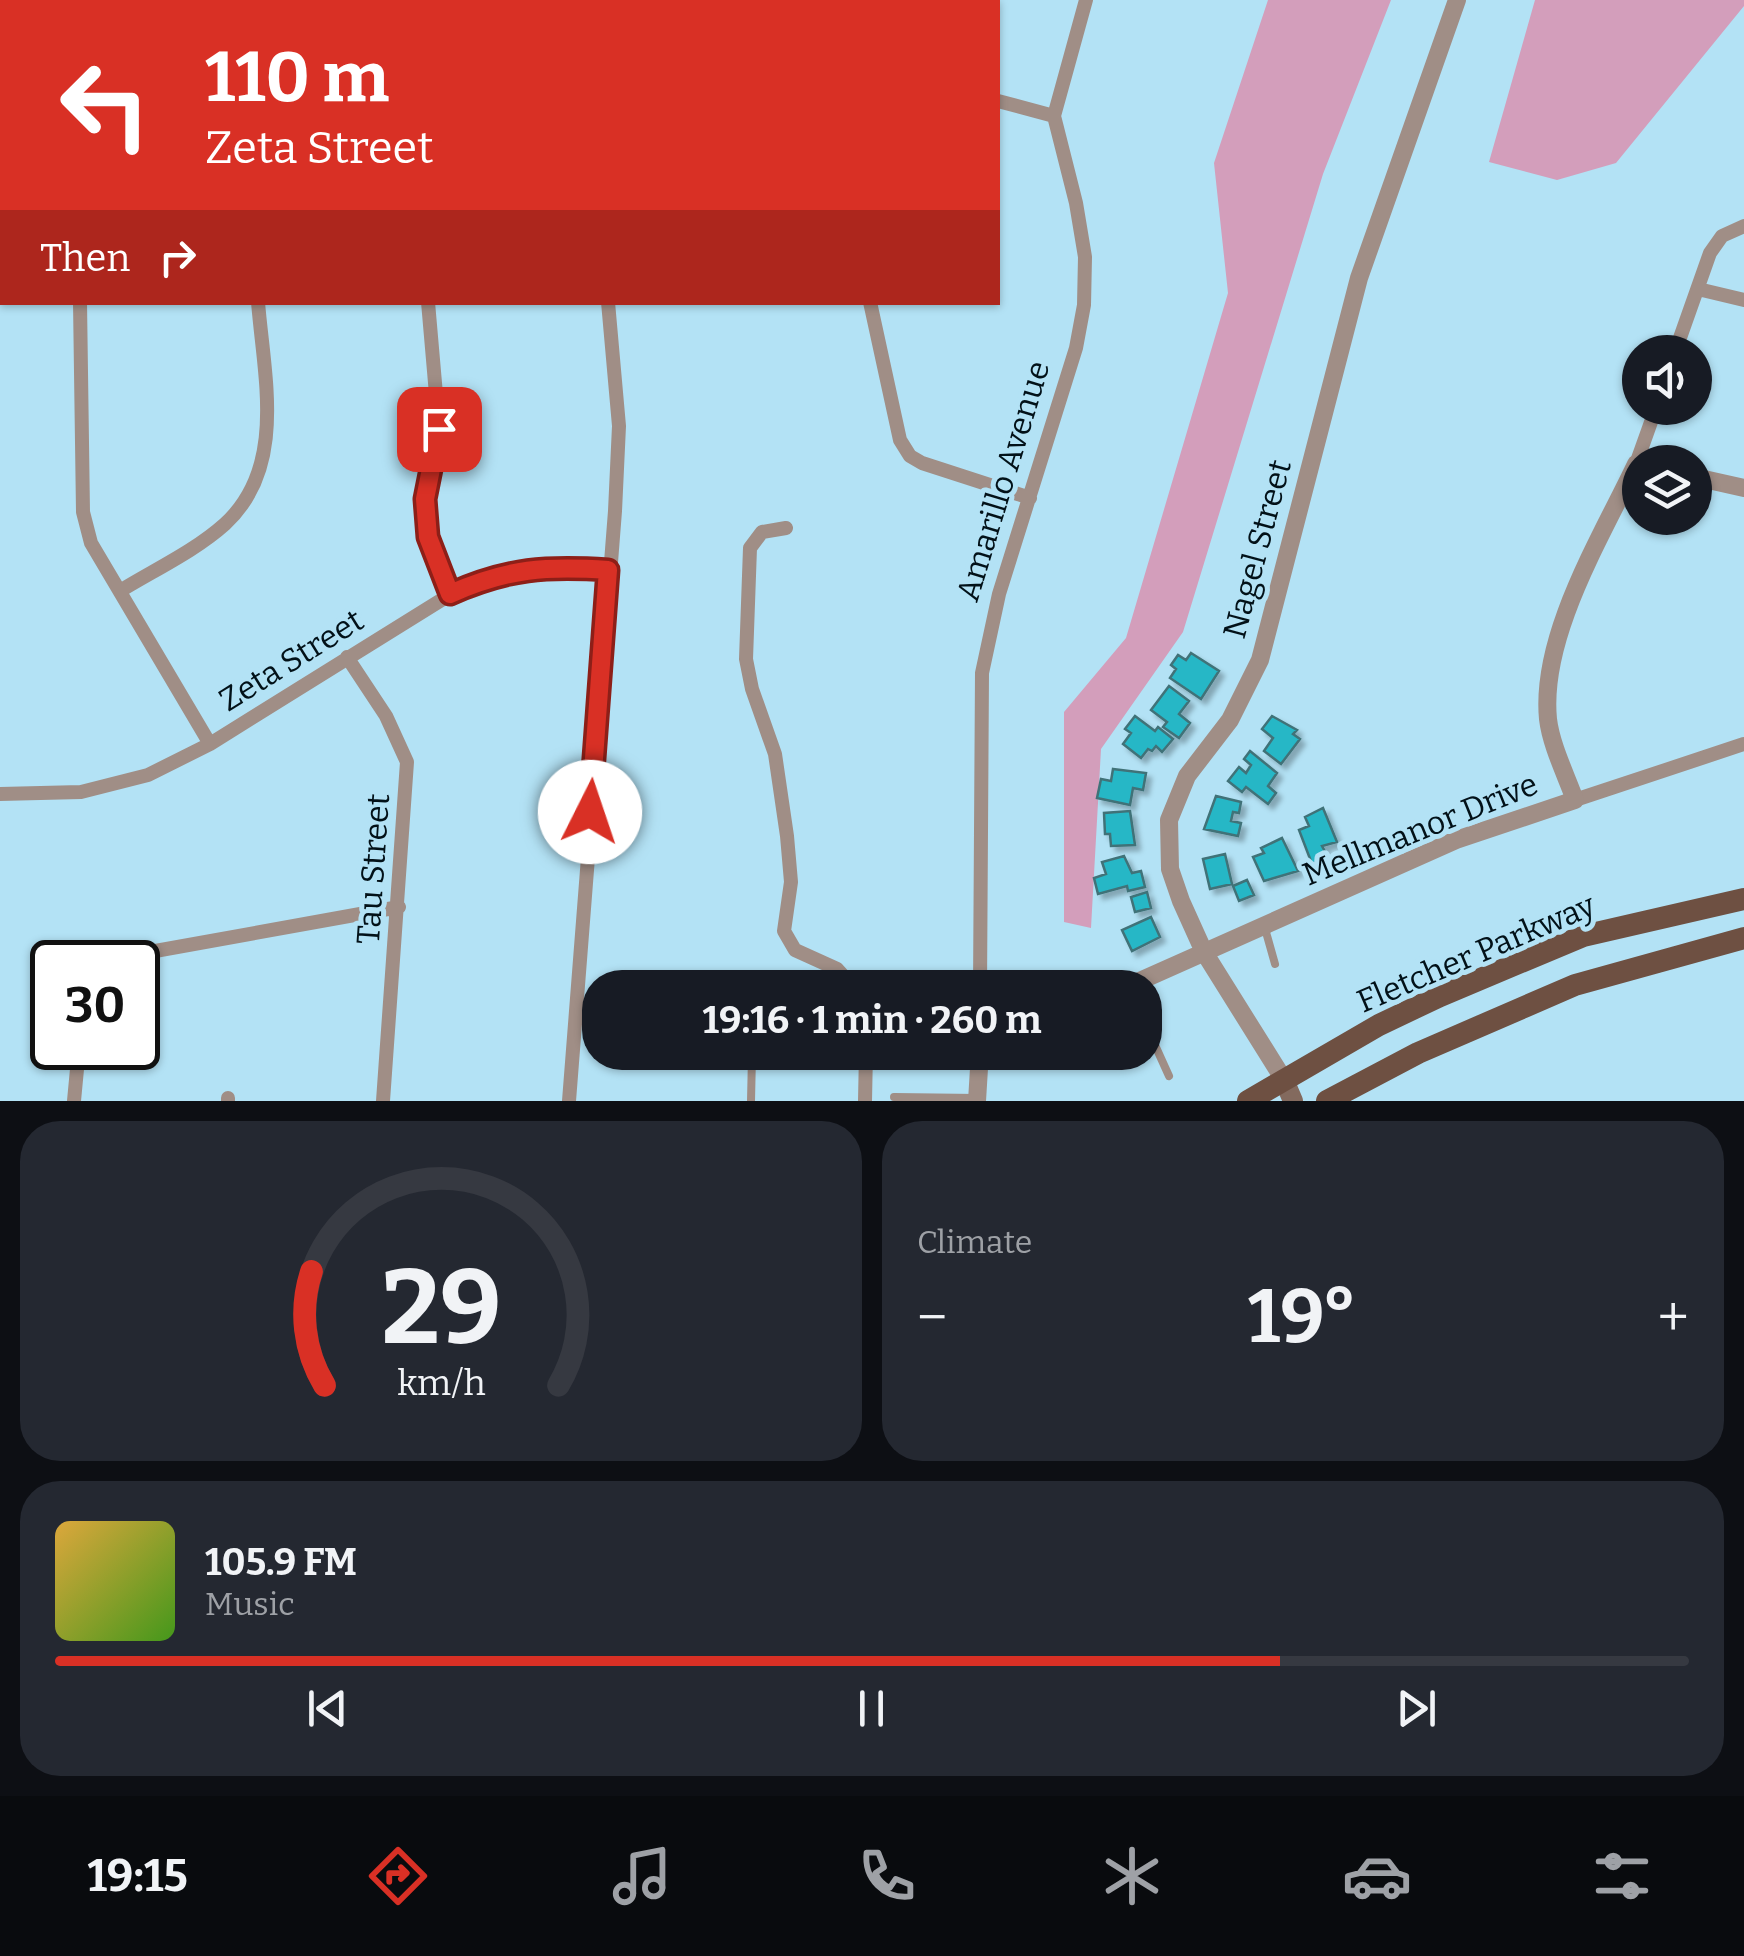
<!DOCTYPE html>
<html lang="en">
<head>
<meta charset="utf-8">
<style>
  body { margin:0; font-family:Bitter,serif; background:#242831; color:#f1f3f6; height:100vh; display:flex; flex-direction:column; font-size:38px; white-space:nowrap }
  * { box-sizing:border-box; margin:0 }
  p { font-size:32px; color:#9ea1a6 }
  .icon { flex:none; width:55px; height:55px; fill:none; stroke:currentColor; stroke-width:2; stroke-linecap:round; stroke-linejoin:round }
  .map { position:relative; height:1101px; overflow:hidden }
  .panel { display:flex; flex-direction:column; gap:20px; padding:20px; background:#0d0f14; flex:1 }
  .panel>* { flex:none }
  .banner { position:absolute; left:0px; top:0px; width:1000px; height:305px; box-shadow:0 2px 8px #0004; background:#d93025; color:#fff; overflow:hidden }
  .fabs { position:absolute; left:1622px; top:335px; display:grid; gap:20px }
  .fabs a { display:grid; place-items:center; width:90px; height:90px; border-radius:50%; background:#171b24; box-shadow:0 2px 8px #0004; font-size:50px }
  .speed { position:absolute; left:30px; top:940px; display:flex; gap:20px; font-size:50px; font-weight:700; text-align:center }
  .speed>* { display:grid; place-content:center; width:130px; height:130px; border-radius:50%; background:#171b24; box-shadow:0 2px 8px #0004; line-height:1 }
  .speed .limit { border:5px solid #111; border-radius:15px; background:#fff; color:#111 }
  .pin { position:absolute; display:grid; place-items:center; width:85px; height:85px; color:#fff; margin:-42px; border-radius:20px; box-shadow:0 5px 15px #0006 }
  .me { position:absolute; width:110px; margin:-55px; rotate:4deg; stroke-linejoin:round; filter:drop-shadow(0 0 8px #0008) }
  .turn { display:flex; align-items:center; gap:35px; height:210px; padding:0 40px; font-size:45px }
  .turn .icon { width:130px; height:130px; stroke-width:2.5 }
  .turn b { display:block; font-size:70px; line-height:85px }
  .then { display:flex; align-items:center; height:95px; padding:0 40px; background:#0003; gap:20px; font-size:38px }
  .big { font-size:75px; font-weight:700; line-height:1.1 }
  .panel .widget { flex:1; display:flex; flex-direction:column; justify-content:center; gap:15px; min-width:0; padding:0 35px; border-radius:40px; background:#242831 }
  .panel .dial { align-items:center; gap:0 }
  .dial svg { height:260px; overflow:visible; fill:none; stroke:#363941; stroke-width:7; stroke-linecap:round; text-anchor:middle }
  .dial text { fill:#f1f3f6; stroke:none }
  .song { display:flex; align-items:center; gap:30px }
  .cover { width:120px; height:120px; border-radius:15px; background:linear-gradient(135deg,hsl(40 70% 55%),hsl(100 70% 35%)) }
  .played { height:10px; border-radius:5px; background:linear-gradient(90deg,#d93025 75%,#363941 75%) }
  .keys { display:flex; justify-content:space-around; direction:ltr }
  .heat { display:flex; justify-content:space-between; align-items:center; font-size:55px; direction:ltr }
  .panel .tiles { flex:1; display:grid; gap:20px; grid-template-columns:1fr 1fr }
  .widget:last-child { grid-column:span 2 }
  .trip { position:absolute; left:582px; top:970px; width:580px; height:100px; border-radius:40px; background:#171b24; box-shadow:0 2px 8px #0004; font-weight:700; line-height:100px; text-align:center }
  .tabs { display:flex; height:160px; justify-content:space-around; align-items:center; background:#090b0e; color:#9ea1a6 }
  .tabs .icon { width:70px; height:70px }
  .tabs .on { color:#d93025 }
  .tabs b { font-size:45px; color:#f1f3f6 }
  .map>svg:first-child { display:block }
  .green { fill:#d39ebb }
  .building { fill:#26b7c6; stroke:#407278; stroke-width:2.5; filter:url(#shadow) }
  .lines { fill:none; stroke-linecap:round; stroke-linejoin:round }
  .service { stroke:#a08e86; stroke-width:8 }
  .minor { stroke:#a08e86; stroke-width:14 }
  .tertiary { stroke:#a08e86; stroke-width:18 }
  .secondary { stroke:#836a5e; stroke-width:20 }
  .primary { stroke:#6e5042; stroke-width:22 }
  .route-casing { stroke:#8d1f18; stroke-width:25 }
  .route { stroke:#d93025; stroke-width:18 }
  .labels { text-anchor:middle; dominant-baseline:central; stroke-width:10; stroke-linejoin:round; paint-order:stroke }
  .street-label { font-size:32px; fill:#021118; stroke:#b3e2f5 }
</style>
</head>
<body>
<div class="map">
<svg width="1744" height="1101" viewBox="0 0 1744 1101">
  <defs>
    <filter id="shadow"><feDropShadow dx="5" dy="5" stdDeviation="2.5" flood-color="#0004"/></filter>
  </defs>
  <rect width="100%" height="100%" fill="#b3e2f5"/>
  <path class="green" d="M1268 0H1391L1323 174 1183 632 1101 749 1091 928 1064 922V712L1126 638 1228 293 1214 163Z
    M1535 0H1744V6L1616 163 1557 180 1489 162Z"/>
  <path class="building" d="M1191 653 1219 671 1201 699 1170 678 1176 669 1171 665 1178 655 1186 660Z
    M1169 686 1189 701 1179 714 1190 723 1179 738 1163 727 1167 722 1151 710Z
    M1135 716 1155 731 1158 727 1173 739 1162 752 1156 746 1152 751 1148 749 1141 758 1123 744 1131 733 1125 729Z
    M1272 716 1297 730 1293 734 1300 739 1281 764 1264 751 1273 738 1262 729Z
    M1250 751 1277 773 1268 786 1276 793 1268 804 1246 787 1242 792 1228 781 1239 767 1246 773 1251 765 1244 759Z
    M1113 769 1146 773 1143 790 1133 788 1130 805 1097 798 1101 779 1111 781Z
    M1216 796 1241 802 1239 813 1233 812 1231 821 1241 823 1238 836 1204 829Z
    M1323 808 1337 842 1322 846 1328 857 1312 864 1299 830 1309 826 1305 817Z
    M1130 811 1135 845 1111 846 1110 834H1105L1104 813Z
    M1282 838 1298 871 1264 881 1253 857 1264 853 1261 848Z
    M1225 854 1232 884 1210 889 1203 859Z
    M1124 856 1132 873 1141 871 1145 887 1128 891 1127 886 1098 894 1094 878 1106 874 1102 862Z
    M1247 880 1254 895 1239 901 1233 886Z
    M1147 892 1151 908 1135 912 1131 897Z
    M1151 917 1160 937 1132 951 1122 930Z"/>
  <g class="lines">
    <path class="service" d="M1264 925 1275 964
      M1145 1023 1169 1076
      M797 1053 866 1054
      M894 1097 978 1098
      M751 1101 752 1056"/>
    <path class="minor" d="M198 0 202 2
      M631 0 642 2
      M747 0 748 2
      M166 2 168 0
      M609 2V0
      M998 101 1054 116
      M1698 289 1744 300
      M80 302 83 512 91 543 210 744
      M428 302 439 429 425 499 428 537 451 594
      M870 302 900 440 910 456 922 463 1030 498
      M1675 352 1710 253 1722 236 1744 226
      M1636 464 1656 408
      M786 528 762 532 750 548 746 659 752 689 775 754 787 836 791 882 784 931 795 950 837 969 854 988
      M120 591C154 570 195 551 225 524 287 467 264 377 258 302
      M347 657 386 716 407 762 383 1101
      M0 794 81 792 148 775 210 744 451 594C508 568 547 566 608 570
      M1575 800 1744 744
      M94 962 399 907
      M980 988 982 673 999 594 1076 348 1084 305 1085 257 1076 203 1054 116 1086 0
      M74 1101 79 1048
      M228 1101V1098
      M569 1101 615 511 619 426 608 302
      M865 1101 866 1052"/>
    <path class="tertiary" d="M1695 477 1744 488
      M1124 988 1456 840 1575 800C1566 775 1551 745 1548 719 1540 636 1601 538 1636 464L1640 465
      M1284 1080 1204 952 1181 901 1170 869 1169 820 1187 776 1230 720 1260 660 1359 278 1457 0
      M977 1101 980 1052"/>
    <path class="secondary" d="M1284 1080 1293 1101"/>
    <path class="primary" d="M1248 1101 1379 1025 1440 996 1583 936 1744 899
      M1327 1101 1418 1053 1575 985 1744 938"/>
  </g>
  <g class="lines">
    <defs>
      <path id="route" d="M439 429 425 499 428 537 450 594C508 568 547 566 608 570L590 812"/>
    </defs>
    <use href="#route" class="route-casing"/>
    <use href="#route" class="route"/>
  </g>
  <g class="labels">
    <g class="street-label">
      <text transform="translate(1003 481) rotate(-73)">Amarillo Avenue</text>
      <text transform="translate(1257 549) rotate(-75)">Nagel Street</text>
      <text transform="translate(291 660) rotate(-32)">Zeta Street</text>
      <text transform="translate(1420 829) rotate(-22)">Mellmanor Drive</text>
      <text transform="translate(373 869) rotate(-86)">Tau Street</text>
      <text transform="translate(1476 953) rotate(-23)">Fletcher Parkway</text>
    </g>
  </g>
</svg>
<div class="fabs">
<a><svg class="icon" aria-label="sound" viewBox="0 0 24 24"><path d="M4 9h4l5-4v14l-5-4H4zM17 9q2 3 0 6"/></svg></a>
<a><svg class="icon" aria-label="layers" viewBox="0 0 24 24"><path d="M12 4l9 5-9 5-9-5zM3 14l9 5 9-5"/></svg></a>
</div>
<div class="speed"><div class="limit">30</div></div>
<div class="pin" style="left:439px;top:429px;background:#d93025"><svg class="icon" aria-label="arrive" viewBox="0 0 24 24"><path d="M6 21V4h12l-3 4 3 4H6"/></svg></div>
<svg class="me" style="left:590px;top:812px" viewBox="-20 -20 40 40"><circle r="19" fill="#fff"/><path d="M0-13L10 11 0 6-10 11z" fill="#d93025"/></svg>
<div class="trip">19:16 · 1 min · 260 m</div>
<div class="banner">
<div class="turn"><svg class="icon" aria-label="left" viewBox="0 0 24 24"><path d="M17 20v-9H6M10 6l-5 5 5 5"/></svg><div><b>110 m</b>Zeta Street</div></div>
<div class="then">Then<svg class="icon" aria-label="right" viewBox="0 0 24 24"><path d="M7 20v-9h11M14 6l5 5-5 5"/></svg></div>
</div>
</div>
<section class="panel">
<div class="tiles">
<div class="widget dial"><svg viewBox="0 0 100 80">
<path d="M14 69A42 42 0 1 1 86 69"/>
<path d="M14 69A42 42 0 0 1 10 34" stroke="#d93025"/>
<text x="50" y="56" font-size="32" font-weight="700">29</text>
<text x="50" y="72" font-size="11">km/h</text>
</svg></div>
<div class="widget"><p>Climate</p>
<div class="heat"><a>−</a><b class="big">19°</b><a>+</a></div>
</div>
<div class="widget">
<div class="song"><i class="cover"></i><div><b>105.9 FM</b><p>Music</p></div></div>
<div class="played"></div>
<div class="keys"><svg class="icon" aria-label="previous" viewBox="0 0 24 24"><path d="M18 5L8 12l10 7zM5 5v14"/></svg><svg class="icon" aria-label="pause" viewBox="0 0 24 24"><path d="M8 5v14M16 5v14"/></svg><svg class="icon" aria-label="next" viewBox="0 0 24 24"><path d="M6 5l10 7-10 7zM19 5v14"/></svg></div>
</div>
</div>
</section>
<nav class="tabs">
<b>19:15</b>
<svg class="icon on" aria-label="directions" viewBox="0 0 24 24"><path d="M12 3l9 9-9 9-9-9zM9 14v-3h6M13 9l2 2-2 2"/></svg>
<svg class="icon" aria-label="music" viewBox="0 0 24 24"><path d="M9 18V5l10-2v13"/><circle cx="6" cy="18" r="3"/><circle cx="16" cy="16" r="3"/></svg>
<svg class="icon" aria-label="phone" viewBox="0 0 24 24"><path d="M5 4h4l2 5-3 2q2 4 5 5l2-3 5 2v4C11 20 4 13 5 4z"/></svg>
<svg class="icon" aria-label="climate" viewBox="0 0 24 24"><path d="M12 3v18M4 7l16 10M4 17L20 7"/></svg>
<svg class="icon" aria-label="car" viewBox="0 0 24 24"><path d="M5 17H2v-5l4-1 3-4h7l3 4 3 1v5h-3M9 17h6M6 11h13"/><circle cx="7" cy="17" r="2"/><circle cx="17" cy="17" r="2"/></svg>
<svg class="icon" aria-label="filters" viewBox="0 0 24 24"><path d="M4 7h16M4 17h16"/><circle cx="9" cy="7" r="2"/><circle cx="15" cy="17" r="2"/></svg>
</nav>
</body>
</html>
